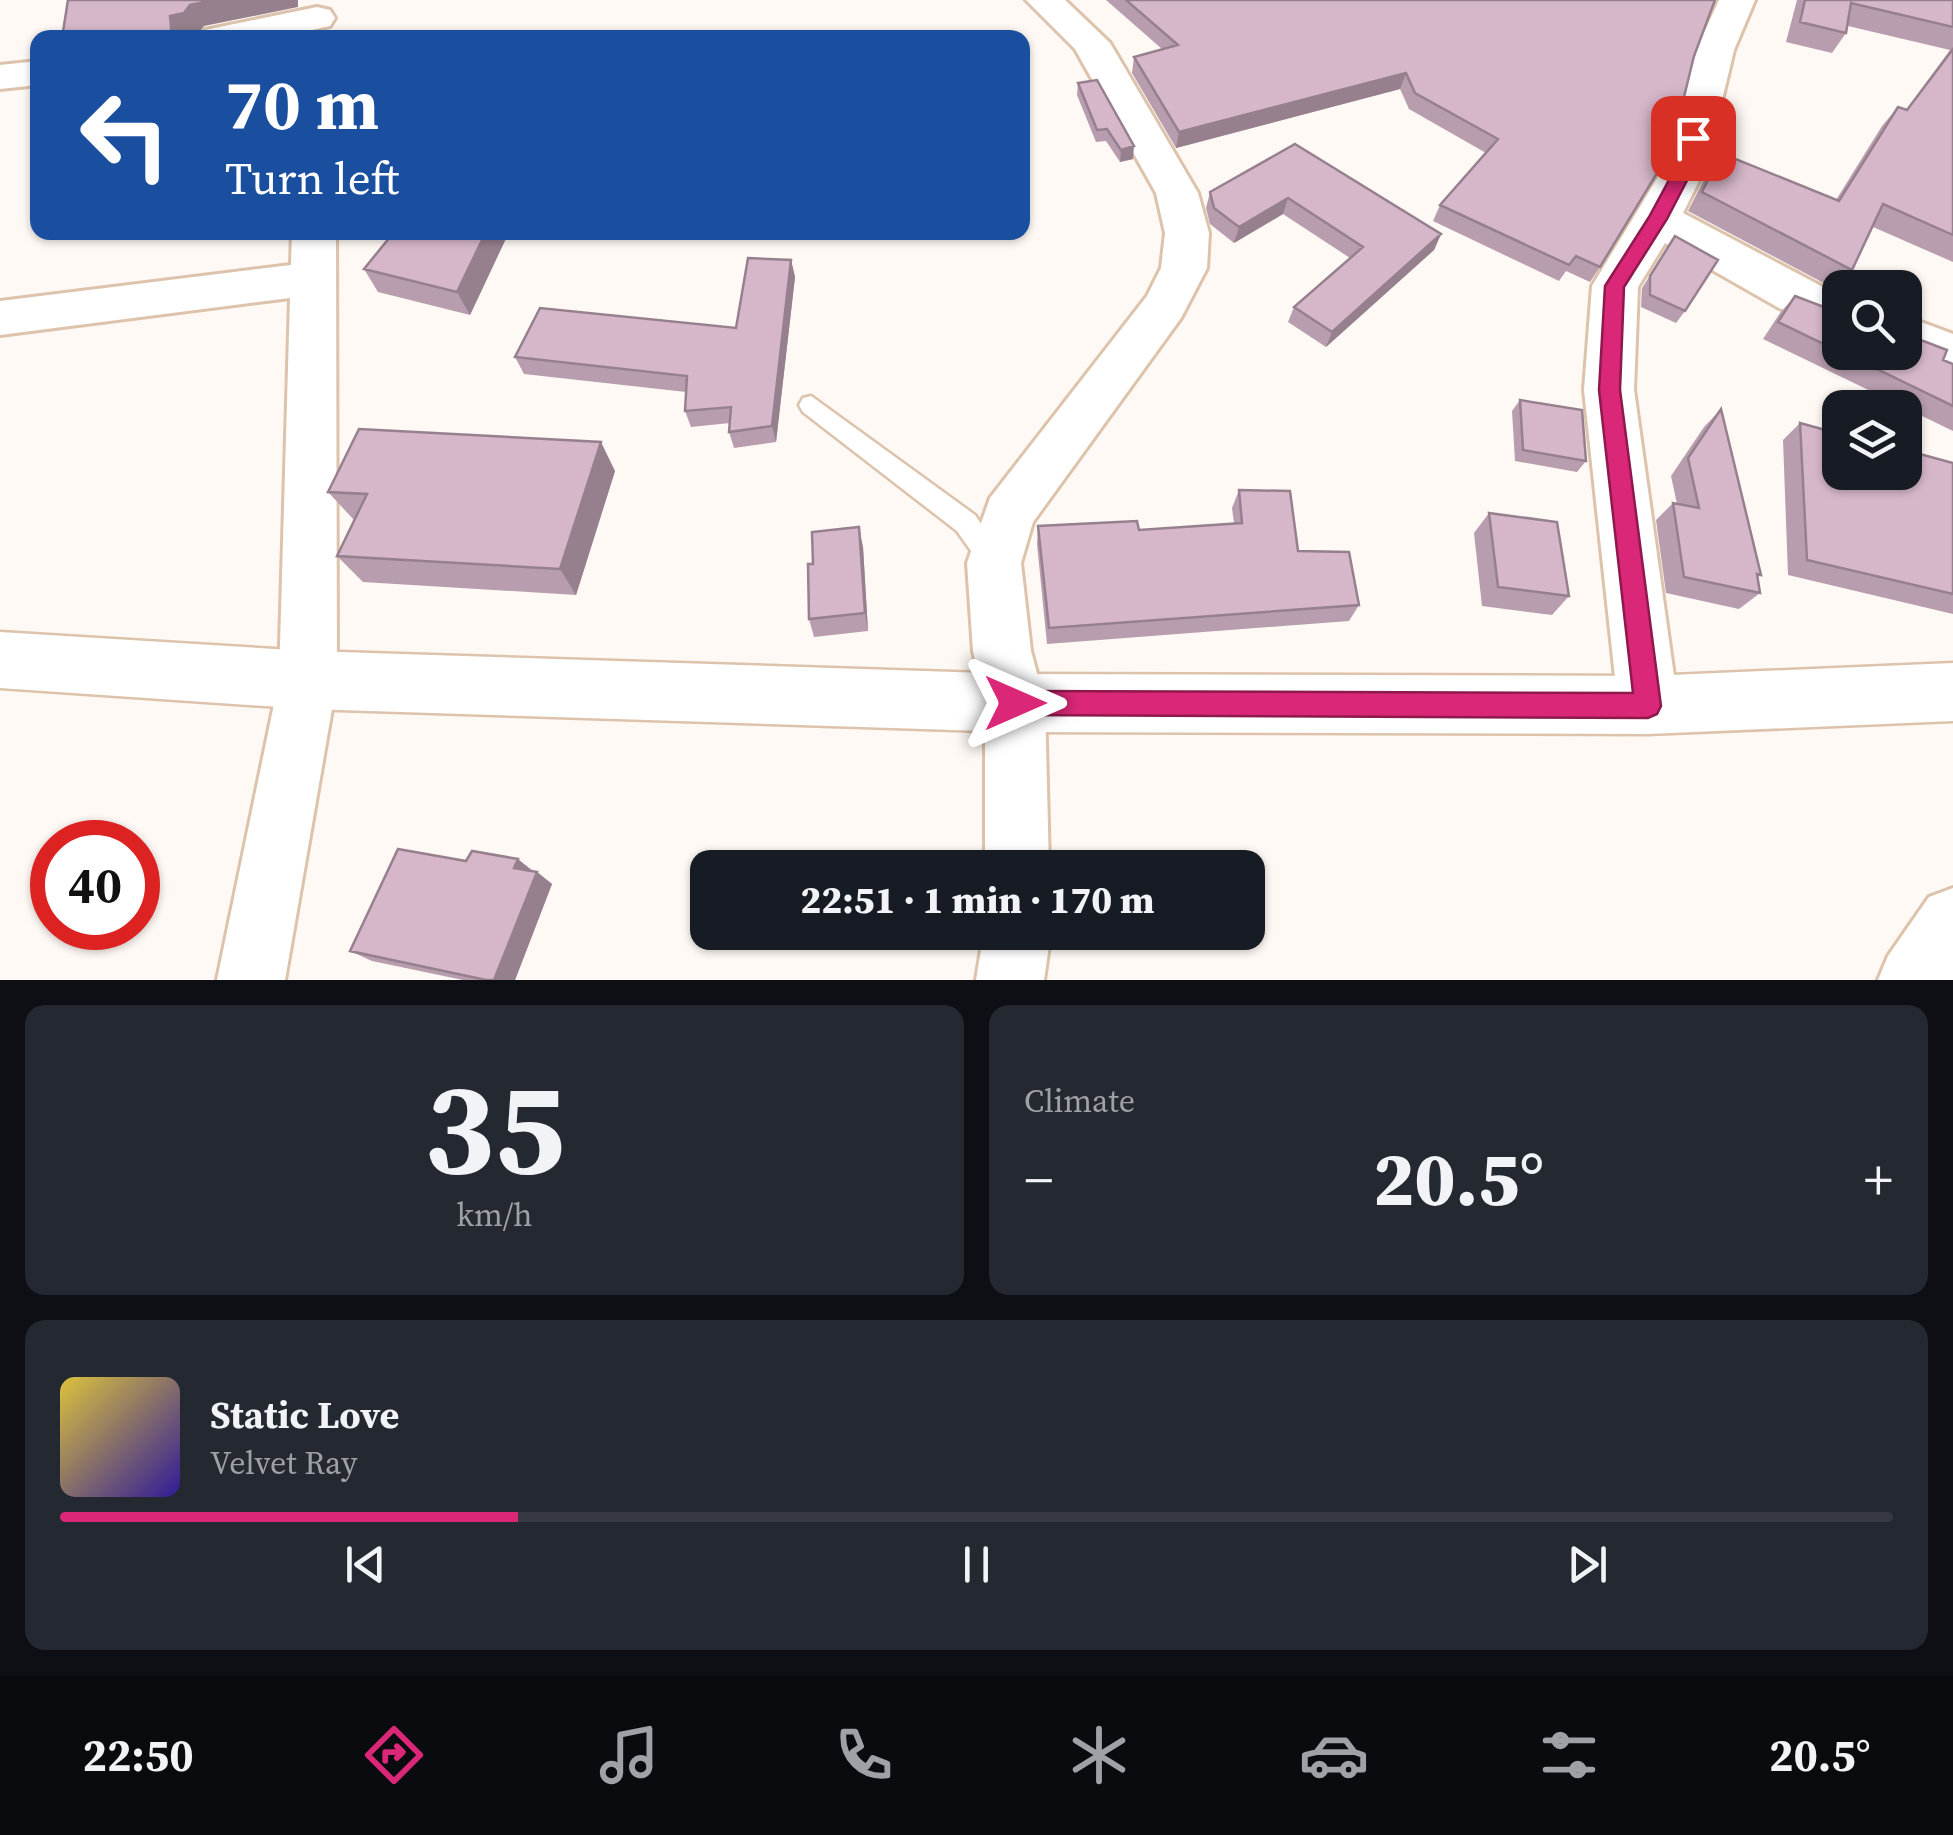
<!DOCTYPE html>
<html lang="en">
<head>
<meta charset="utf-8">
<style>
  body { margin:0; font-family:"Source Serif 4",serif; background:#242831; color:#f1f3f6; height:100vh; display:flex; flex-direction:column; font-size:38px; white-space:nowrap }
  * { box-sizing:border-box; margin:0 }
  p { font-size:32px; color:#9ea1a6 }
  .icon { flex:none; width:55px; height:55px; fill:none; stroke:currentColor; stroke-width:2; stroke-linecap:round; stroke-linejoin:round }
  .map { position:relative; height:980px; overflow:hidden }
  .side { display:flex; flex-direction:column; gap:25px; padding:25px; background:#0d0f14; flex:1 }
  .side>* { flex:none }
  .banner { position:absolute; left:30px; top:30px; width:1000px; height:210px; border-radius:20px; box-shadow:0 2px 8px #0004; background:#1a4fa0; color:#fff; overflow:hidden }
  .controls { position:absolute; left:1822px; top:270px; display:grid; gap:20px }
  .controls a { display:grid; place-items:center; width:100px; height:100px; border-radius:20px; background:#171b24; box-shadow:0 2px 8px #0004; font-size:50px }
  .speed { position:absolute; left:30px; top:820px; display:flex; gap:20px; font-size:50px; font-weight:700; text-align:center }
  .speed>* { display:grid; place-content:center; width:130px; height:130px; border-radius:50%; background:#171b24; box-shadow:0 2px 8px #0004; line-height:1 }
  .speed .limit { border:15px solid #d22; background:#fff; color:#111 }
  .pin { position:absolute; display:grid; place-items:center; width:85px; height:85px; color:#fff; margin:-42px; border-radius:20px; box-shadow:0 5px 15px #0006 }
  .me { position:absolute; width:110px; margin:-55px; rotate:90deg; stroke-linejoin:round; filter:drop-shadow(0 0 8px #0008) }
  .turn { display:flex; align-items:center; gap:35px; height:210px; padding:0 30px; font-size:45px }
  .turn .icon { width:130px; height:130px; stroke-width:2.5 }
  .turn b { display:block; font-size:70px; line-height:85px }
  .big { font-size:75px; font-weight:800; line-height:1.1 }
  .side .card { flex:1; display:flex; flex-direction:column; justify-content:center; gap:15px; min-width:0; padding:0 35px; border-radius:20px; background:#242831 }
  .side .dial { align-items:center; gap:0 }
  .dial b { font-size:130px; line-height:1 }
  .song { display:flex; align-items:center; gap:30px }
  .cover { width:120px; height:120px; border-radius:15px; background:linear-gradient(135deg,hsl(50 70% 55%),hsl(250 70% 35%)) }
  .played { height:10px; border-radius:5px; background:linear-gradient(90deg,#db2777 25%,#363941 25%) }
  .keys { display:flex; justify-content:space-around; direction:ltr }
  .heat { display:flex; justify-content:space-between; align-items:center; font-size:55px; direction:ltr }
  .side .tiles { flex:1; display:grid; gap:25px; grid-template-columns:1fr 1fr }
  .card:last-child { grid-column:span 2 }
  .trip { position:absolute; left:690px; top:850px; width:575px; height:100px; border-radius:20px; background:#171b24; box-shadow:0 2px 8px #0004; font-weight:800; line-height:100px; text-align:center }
  .menu { display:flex; height:160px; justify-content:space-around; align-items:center; background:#090b0e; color:#9ea1a6 }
  .menu .icon { width:70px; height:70px }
  .menu .selected { color:#db2777 }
  .menu b { font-size:45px; color:#f1f3f6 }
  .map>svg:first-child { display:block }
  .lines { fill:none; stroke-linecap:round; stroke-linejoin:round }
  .lane-casing { stroke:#ddc3ac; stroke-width:5 }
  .street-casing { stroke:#ddc3ac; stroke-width:6 }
  .secondary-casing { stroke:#ddc3ac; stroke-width:5 }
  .lane { fill:#fff; fill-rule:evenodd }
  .street { fill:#fff; fill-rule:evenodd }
  .secondary { fill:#fff; fill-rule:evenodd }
  .wall { fill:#b89dae }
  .shaded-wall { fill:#96808d }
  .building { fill:#d6b7ca; stroke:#96808d; stroke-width:2.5 }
  .route { fill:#db2777; stroke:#8e194d; stroke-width:2.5 }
</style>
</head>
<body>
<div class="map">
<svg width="1953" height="980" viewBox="0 0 1953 980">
  <rect width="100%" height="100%" fill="#fef9f4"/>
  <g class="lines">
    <defs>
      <path id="lane" d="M811 396 975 515 1007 563 1003 571 994 574 985 571 957 531 803 412 799 405 803 398Z"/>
      <path id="street" d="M1026 0H1065L1110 43 1198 193 1209 233 1207 268 1181 318 1033 522 1021 563 1031 651 1045 703 1049 868H985V703L973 651 967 563 990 498 1147 296 1161 268 1165 233 1156 193 1075 49Z
        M1719 0H1755L1734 50 1706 167 1683 213 1840 296V332L1779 308 1665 243 1638 287 1634 390 1678 705 1669 725 1648 733 1627 725 1618 705 1584 390 1592 286 1664 167 1696 50Z
        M317 7 330 10 335 18 330 26 276 38H200L205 30Z
        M38 61V85L0 89V65Z
        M292 232H336L337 680 285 980H217L279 680 290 298 0 335V301L291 265Z
        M1905 316 1953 334V372L1902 352Z
        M1953 888V980H1878L1888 956 1929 897Z
        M984 932H1051L1044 980H976Z"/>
      <path id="secondary" d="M0 632 308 651 1015 674 1648 676 1953 663V721L1648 734 1015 732 308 709 0 688Z"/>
    </defs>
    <use href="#lane" class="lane-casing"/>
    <use href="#street" class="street-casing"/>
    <use href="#secondary" class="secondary-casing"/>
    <use href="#lane" class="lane"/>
    <use href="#street" class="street"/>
    <use href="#secondary" class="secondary"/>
  </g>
  <path class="wall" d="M1106 0H1715L1600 267 1590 282 1566 271 1559 281 1433 221 1440 205 1486 153 1409 109 1400 89 1176 148 1132 73 1134 57 1162 49Z
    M1797 0H1953V262L1873 227 1852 270 1835 289 1688 211 1708 172 1721 153 1836 200 1882 126 1898 107 1906 110 1950 50 1848 26 1846 33 1832 53 1786 42Z
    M1078 83 1133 159 1120 162 1106 141 1096 142 1077 95Z
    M1295 144 1441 234 1434 250 1326 347 1288 322 1294 307 1350 258 1283 214 1234 243 1210 224 1206 208 1210 192Z
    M509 232 470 315 378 292 364 269Z
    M1675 236 1685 311 1676 323 1641 307 1642 288Z
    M791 260 795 277 776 442 734 448 729 432 730 423 691 427 685 411 686 392 524 374 515 357 736 328Z
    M1795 296 1840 352 1918 339 1943 360 1953 364V431L1763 339 1780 313Z
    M1520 400 1586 461 1577 472 1515 461 1512 411Z
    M1721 409 1761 575 1757 578 1760 593 1739 609 1666 593 1656 520 1673 503 1677 504 1671 476 1704 427Z
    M1800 423 1953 463V614L1788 575 1783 440Z
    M615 471 576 595 363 582 337 556 354 520 328 492Z
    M1239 490 1298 551 1359 605 1349 621 1047 644 1037 544 1038 526 1139 530 1234 523 1232 508Z
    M1489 513 1569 596 1552 615 1482 606 1474 533Z
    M863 547 868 631 814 637 809 619 813 564Z
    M466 861 537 872 552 884 515 980H463L372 961 350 951Z"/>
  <path class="shaded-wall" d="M215 0H298V7L204 26 198 34 184 38H172L170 16 190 5Z
    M1406 73 1400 89 1176 148 1179 132Z
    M1134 146 1133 159 1120 162 1121 150Z
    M1288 198 1283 214 1234 243 1239 227Z
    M486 232H509L470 315 457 292Z
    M1441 234 1434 250 1326 347 1332 332Z
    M791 260 795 277 776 442 772 426Z
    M601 442 615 471 576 595 560 569Z
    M859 527 863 547 868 631 865 613Z
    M518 859 534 872 514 868Z
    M537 872 552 884 515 980H494Z"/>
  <path class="building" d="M68 0H215L190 5 184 13 170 16 172 38H62Z
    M1126 0H1715L1694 56 1671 150 1600 267 1576 256 1569 265 1440 205 1498 139 1415 93 1406 73 1179 132 1134 57 1178 45Z
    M1805 0H1953V27L1851 3 1846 33 1800 22Z
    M1953 49V235L1883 204 1852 270 1702 192 1721 153 1839 201 1898 107 1907 110Z
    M1097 80 1134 146 1121 150 1107 129 1097 130 1078 83Z
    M1295 144 1441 234 1332 332 1294 307 1363 247 1288 198 1239 227 1214 208 1210 192Z
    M394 232H486L457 292 364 269Z
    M1675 236 1718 260 1685 311 1650 295V276Z
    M748 258 791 260 772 426 729 432 731 407 685 411 687 376 515 357 540 308 736 328Z
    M1795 296 1840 313V352L1778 322Z
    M1905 324 1916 329 1918 339 1947 350 1943 360 1953 364V406L1842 352H1905Z
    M1520 400 1582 410 1586 461 1523 450Z
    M1721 409 1761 575 1757 574 1760 593 1684 577 1673 503 1699 508 1688 458Z
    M1800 423 1840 434V472H1905V450L1953 463V594L1807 560Z
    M359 429 601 442 560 569 337 556 367 494 328 492Z
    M1239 490 1290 491 1298 551 1349 552 1359 605 1049 628 1038 526 1137 521 1139 530 1242 523Z
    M1489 513 1557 522 1569 596 1498 587Z
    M859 527 865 613 809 619 808 564H813L812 532Z
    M398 849 466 861 472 851 518 859 514 868 537 872 494 980H486L350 951Z"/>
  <path class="route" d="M1693 132 1702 138 1694 167 1667 219 1624 287 1620 390 1661 706 1657 714 1648 718 1015 715 1006 712 1002 703 1006 695 1015 691 1633 693 1599 390 1605 286 1649 217 1676 167 1684 138Z"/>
</svg>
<div class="controls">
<a><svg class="icon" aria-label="search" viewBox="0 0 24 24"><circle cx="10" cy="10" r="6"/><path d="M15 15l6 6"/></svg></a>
<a><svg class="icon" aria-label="layers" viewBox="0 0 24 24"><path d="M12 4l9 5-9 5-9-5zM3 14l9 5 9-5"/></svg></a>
</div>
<div class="speed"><div class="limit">40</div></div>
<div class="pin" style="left:1693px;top:138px;background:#d93025"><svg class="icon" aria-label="arrive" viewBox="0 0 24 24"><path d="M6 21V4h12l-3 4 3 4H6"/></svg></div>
<svg class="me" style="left:1015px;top:703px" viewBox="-20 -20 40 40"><path d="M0-17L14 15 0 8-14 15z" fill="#db2777" stroke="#fff" stroke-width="4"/></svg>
<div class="trip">22:51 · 1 min · 170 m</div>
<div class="banner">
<div class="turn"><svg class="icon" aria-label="left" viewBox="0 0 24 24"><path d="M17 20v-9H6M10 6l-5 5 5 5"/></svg><div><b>70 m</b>Turn left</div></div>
</div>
</div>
<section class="side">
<div class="tiles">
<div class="card dial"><b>35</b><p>km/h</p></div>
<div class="card"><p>Climate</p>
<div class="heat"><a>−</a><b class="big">20.5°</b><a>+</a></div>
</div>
<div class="card">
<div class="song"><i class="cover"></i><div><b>Static Love</b><p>Velvet Ray</p></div></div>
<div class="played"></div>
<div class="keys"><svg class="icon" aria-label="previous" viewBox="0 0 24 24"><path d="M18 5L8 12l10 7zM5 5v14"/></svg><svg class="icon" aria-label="pause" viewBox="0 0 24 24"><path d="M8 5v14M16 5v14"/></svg><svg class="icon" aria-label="next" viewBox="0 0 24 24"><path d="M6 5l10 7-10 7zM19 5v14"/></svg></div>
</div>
</div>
</section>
<nav class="menu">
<b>22:50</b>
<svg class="icon selected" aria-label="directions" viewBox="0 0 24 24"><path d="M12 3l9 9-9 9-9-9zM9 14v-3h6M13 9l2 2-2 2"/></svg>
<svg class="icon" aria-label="music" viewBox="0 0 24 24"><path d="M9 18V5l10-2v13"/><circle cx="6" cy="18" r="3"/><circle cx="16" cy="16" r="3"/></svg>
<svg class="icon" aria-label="phone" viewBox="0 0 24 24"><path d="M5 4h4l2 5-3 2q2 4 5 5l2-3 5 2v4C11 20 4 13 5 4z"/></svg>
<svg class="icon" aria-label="climate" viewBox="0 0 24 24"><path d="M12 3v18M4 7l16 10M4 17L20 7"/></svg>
<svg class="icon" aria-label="car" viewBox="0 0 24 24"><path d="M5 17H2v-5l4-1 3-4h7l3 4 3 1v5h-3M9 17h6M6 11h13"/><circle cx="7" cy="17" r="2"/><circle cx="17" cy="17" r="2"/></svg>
<svg class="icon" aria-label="filters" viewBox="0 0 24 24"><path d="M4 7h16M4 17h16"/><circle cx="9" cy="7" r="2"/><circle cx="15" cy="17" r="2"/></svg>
<b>20.5°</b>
</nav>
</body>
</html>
